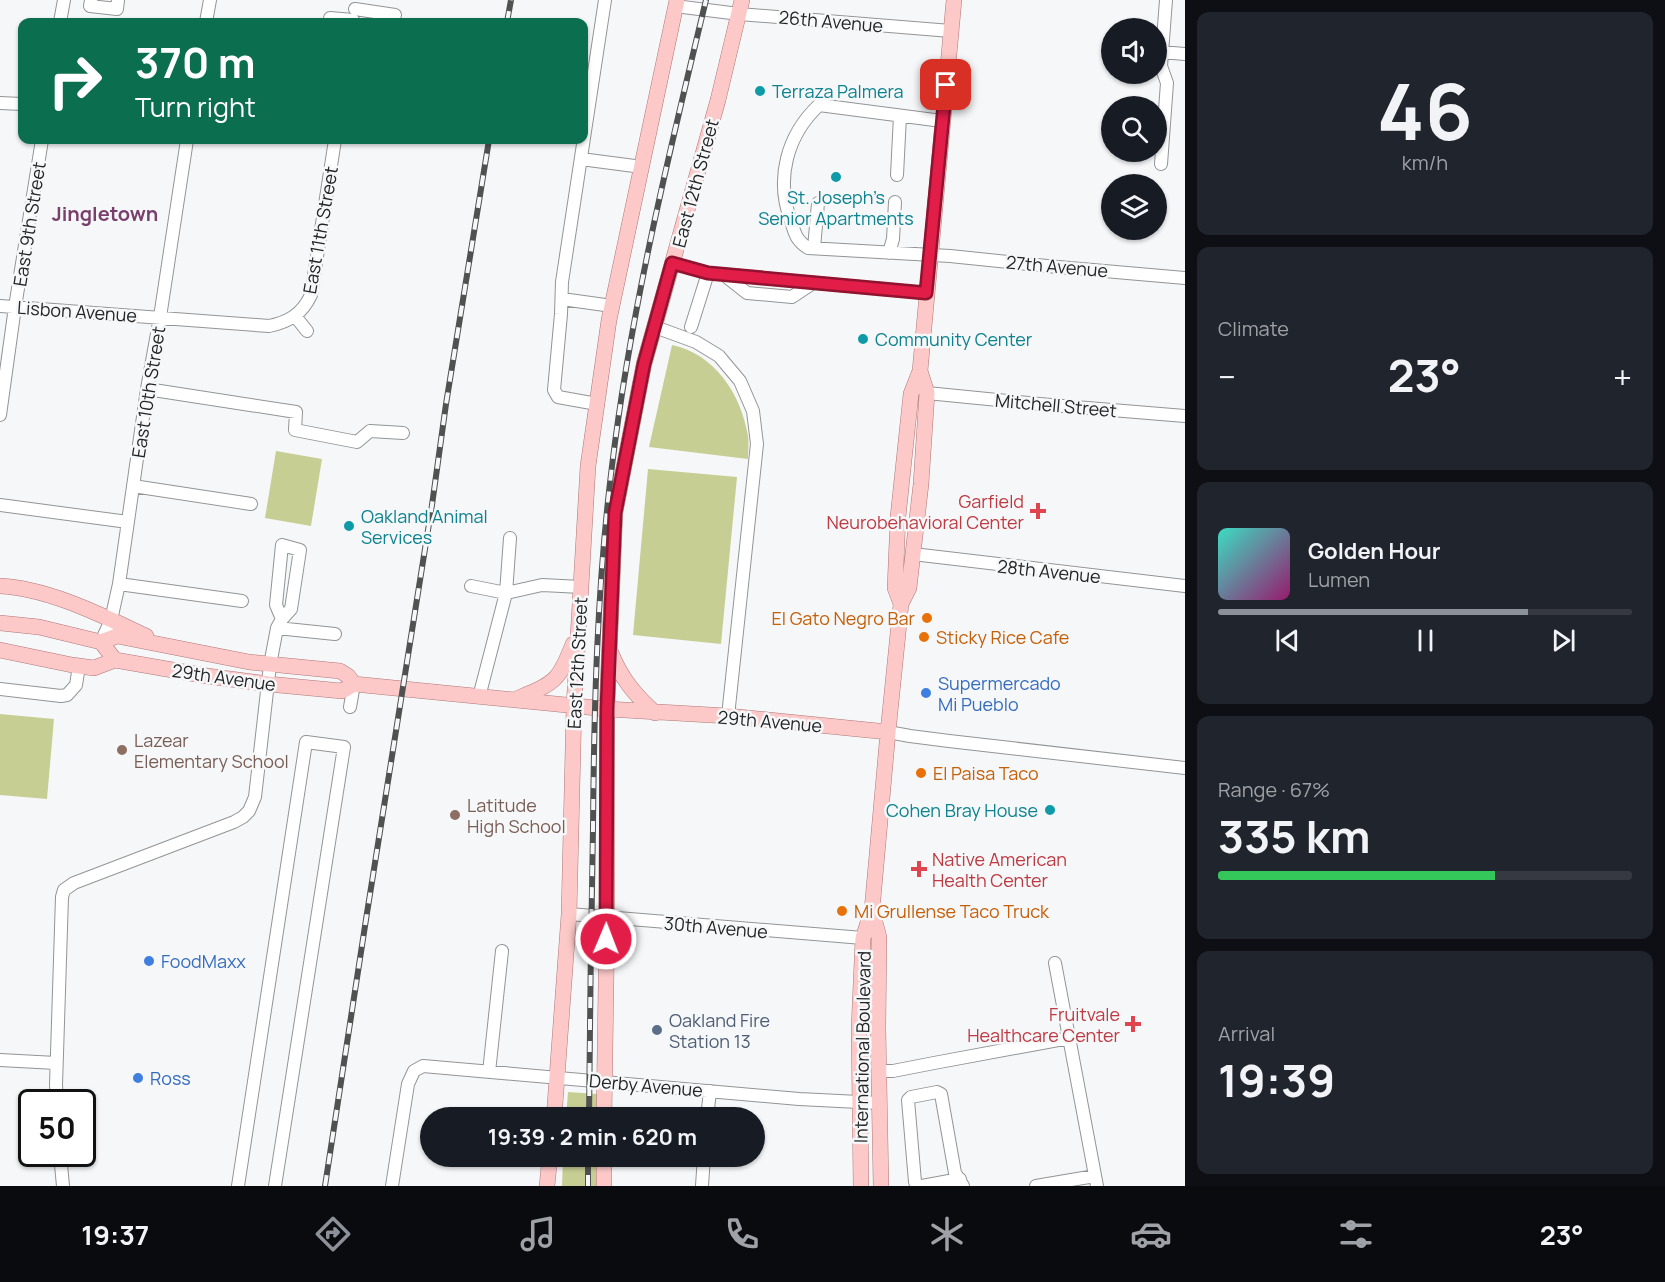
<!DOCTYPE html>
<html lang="en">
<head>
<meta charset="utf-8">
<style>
  body { margin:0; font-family:Manrope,sans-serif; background:#20242c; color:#f1f3f6; height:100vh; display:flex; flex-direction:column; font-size:22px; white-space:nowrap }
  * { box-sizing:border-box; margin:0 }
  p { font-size:20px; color:#9ea1a6 }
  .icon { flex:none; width:33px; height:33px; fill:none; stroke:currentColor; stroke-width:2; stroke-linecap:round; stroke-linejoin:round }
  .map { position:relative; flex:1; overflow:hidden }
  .side { display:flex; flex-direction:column; gap:12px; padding:12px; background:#0d0f14; width:480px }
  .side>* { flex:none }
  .guide { position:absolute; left:18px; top:18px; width:570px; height:126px; border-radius:12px; box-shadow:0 2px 4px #0004; background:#0b6e4f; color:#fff; overflow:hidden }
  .fabs { position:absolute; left:1101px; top:18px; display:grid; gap:12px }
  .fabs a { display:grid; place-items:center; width:66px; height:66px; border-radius:50%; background:#171b24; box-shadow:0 2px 4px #0004; font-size:30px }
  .speed { position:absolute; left:18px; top:1089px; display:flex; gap:12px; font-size:30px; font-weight:700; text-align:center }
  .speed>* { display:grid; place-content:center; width:78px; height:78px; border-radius:50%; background:#171b24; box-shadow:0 2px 4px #0004; line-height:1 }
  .speed .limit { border:3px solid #111; border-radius:9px; background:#fff; color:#111 }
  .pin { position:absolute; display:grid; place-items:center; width:51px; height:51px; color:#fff; margin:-26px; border-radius:12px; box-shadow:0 3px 9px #0006 }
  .me { position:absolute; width:66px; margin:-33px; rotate:1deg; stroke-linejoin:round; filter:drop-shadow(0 0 4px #0008) }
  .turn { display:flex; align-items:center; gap:21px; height:126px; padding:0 18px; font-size:27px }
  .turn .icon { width:78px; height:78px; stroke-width:2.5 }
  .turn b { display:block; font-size:42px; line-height:51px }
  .big { font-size:45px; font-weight:700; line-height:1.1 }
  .side .tile { flex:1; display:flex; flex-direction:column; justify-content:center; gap:9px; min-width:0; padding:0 21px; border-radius:12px; background:#20242c }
  .side .dial { align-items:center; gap:0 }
  .dial b { font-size:78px; line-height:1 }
  .song { display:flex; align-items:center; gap:18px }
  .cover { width:72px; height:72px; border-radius:9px; background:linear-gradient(135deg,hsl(170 70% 55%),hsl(320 70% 35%)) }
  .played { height:6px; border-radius:3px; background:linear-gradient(90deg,#8c9099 75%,#363941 75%) }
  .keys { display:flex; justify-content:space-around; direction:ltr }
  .heat { display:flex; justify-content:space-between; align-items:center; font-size:33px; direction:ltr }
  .charge { height:9px; border-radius:4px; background:linear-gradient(90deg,#34c759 67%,#363941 0) }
  .trip { position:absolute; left:420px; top:1107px; width:345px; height:60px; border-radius:30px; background:#171b24; box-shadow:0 2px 4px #0004; font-weight:700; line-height:60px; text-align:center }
  .tab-bar { display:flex; height:96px; justify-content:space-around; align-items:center; background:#090b0e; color:#9ea1a6 }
  .tab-bar .icon { width:42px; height:42px }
  .tab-bar .selected { color:#8c9099 }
  .tab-bar b { font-size:27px; color:#f1f3f6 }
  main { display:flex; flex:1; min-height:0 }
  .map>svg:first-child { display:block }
  .green { fill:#c7ce93 }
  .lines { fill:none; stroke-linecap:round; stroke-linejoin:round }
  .minor-casing { stroke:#939496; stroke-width:14 }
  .major-casing { stroke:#af7777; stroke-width:16 }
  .minor { stroke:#fff; stroke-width:12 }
  .major { stroke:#fcc8c8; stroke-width:15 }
  .rail-casing { stroke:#505151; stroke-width:6 }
  .rail { stroke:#f6f7f9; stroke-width:4; stroke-dasharray:11; stroke-linecap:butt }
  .route-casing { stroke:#92132f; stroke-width:15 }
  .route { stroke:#e11d48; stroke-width:10 }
  .culture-dot { fill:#0f9aa8; stroke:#f6f7f9; stroke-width:2 }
  .health-dot { fill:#e0444e; stroke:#f6f7f9; stroke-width:2 }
  .food-dot { fill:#e8710a; stroke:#f6f7f9; stroke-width:2 }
  .shop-dot { fill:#3f7fe0; stroke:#f6f7f9; stroke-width:2 }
  .education-dot { fill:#8d6e63; stroke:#f6f7f9; stroke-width:2 }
  .service-dot { fill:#5c6f8a; stroke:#f6f7f9; stroke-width:2 }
  .labels { text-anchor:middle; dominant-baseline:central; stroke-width:5; stroke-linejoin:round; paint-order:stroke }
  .street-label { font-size:18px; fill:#232424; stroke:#f6f7f9 }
  .culture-label { font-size:18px; fill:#0d838f; stroke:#f6f7f9; text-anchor:start }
  .health-label { font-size:18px; fill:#be3a42; stroke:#f6f7f9; text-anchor:end }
  .food-label { font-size:18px; fill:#c56008; stroke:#f6f7f9; text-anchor:start }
  .shop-label { font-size:18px; fill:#366cbe; stroke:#f6f7f9; text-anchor:start }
  .education-label { font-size:18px; fill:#785e54; stroke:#f6f7f9; text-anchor:start }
  .service-label { font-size:18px; fill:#4e5e75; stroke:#f6f7f9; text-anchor:start }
  .neighbourhood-label { font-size:20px; font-weight:bold; fill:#793f6c; stroke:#f6f7f9 }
</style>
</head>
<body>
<main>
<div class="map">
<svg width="1185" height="1186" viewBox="0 0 1185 1186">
  <rect width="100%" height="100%" fill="#f6f7f9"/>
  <path class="green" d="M672 345C715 354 741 394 748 436 749 443 748 452 748 459L649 447Z
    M276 451 322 459 311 526 265 518Z
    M648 469 737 477 721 644 633 635Z
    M0 714 54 719 47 799 0 795Z
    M568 1092 597 1094V1117L566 1118Z
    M563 1157H597V1186H562Z"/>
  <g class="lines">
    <defs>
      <path id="minor" d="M91 0 90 6 117 9 118 0
        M675 6 739 14 951 31
        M355 9 395 15
        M60 22 64 0
        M206 22 210 0
        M330 22V18L353 20
        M1161 52 1185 54
        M0 103 22 104
        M942 121 819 105C787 135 775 179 791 221 795 234 796 240 808 248L950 256 1047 266 1185 278
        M581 159 642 167
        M1161 164 1167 83 1161 66 1166 0
        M897 175 900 116
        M814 248 818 203
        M889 253 893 239 895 202
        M672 263 708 273 691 327
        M708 273 926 293
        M723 274 747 293 792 297 813 283
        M562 299 612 306
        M0 306 269 326C289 322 302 314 311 295L335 140
        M295 316 307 331
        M655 327 696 342 719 356 740 381 753 411 757 444 728 716
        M147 389 296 412 295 430 357 442 370 431 403 433
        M927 393 1039 404 1185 416
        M597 404 558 397 554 390 561 314 562 282 605 0
        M0 415 15 307 42 140
        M133 486 251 504
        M0 505 128 522
        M913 554 1185 586
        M119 584 242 601
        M471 586 506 593 542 585 581 587
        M277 628 282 619 291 609 300 550 282 545 276 605 282 619
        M101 642 111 620 119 584 147 389 160 317 187 140
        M0 689 61 696 67 695 76 685 79 666
        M479 697 506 593 510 538
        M350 707 354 684
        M888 732 910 736 949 741 1185 768
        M569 914 863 938
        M1055 963 1097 1186
        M0 1060 56 1063
        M879 1071H893L934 1063 1069 1038
        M489 1072 502 951
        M57 1102 56 1085 62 897 64 890 74 883 234 822 243 817 249 811 255 797 270 665 277 628 335 634
        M707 1118 710 1091
        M60 1154 63 1186
        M960 1179 922 1186 918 1185 915 1182 908 1100 911 1097 937 1092 941 1094 955 1173 963 1186
        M238 1186 306 742 344 747 275 1186
        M392 1186 408 1084 414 1071 423 1066 799 1099 879 1103
        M702 1186 704 1156
        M1036 1186 1095 1176"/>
      <path id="major" d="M0 586C48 588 103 616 146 636
        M901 604 895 588 898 517 911 394 920 371 954 0
        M0 623 39 627 101 642 117 636 249 662 340 671 348 676 354 684
        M101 642 115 660 207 676 268 684 342 691 354 684 607 709 728 716 888 732
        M0 650 72 665 94 668 115 660
        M611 653C621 678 635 695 655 713
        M516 699C554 683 558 683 573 644
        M872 911 879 937 878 1029 881 1186
        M554 1118 569 914 574 706 588 466 609 320 677 0
        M604 1118 607 918V709L615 513 644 364 718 100 742 0
        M547 1186 550 1156
        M604 1186V1156
        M861 1186 859 1028 863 938 872 910 888 732 901 604 909 588 921 484 927 393 920 371"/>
    </defs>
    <use href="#minor" class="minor-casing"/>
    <use href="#major" class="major-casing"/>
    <use href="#minor" class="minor"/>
    <use href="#major" class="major"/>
    <defs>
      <path id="rail" d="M507 22 511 0
        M589 1118C590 1021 591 925 593 828 594 708 597 586 612 466 631 308 669 154 706 0
        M325 1186 367 913 432 505 446 404 489 140
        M588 1186V1156"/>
    </defs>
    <use href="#rail" class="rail-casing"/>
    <use href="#rail" class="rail"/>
  </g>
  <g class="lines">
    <defs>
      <path id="route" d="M606 939 607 709 615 513 644 364 672 263 708 273 926 293 946 85"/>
    </defs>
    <use href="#route" class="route-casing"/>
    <use href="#route" class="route"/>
  </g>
  <g class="culture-dot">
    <circle cx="760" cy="91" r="6"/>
    <circle cx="836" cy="177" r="6"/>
    <circle cx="863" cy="339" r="6"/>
    <circle cx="349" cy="526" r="6"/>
    <circle cx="1050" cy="810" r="6"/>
  </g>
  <g class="health-dot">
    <path d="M1035 502h6v6h6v6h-6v6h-6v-6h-6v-6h6z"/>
    <path d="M916 860h6v6h6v6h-6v6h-6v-6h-6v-6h6z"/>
    <path d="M1130 1015h6v6h6v6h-6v6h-6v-6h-6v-6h6z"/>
  </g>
  <g class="food-dot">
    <circle cx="927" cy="618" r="6"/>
    <circle cx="924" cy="637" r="6"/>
    <circle cx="921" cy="773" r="6"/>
    <circle cx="842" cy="911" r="6"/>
  </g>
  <g class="shop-dot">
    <circle cx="926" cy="693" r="6"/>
    <circle cx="149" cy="961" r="6"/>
    <circle cx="138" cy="1078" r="6"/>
  </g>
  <g class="education-dot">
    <circle cx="122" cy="750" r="6"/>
    <circle cx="455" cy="815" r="6"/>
  </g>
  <circle class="service-dot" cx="657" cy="1030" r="6"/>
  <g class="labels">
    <g class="street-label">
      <text transform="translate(831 21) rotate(5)">26th Avenue</text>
      <text transform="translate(695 183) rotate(-75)">East 12th Street</text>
      <text transform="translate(29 224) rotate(-81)">East 9th Street</text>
      <text transform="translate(320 230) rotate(-80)">East 11th Street</text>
      <text transform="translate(1057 266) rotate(5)">27th Avenue</text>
      <text transform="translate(77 311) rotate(4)">Lisbon Avenue</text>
      <text transform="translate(148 392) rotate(-81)">East 10th Street</text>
      <text transform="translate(1056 405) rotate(5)">Mitchell Street</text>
      <text transform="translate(1049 571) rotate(6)">28th Avenue</text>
      <text transform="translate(577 663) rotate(-87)">East 12th Street</text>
      <text transform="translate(224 677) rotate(8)">29th Avenue</text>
      <text transform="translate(770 721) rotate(5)">29th Avenue</text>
      <text transform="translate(716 927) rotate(5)">30th Avenue</text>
      <text transform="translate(862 1047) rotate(-89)">International Boulevard</text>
      <text transform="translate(646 1085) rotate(5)">Derby Avenue</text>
    </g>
    <g class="culture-label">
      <text x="772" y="91">Terraza Palmera</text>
      <text x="836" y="197" text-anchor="middle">St. Joseph’s<tspan x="836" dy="21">Senior Apartments</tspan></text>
      <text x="875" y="339">Community Center</text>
      <text x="361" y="516">Oakland Animal<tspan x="361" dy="21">Services</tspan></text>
      <text x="1038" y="810" text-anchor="end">Cohen Bray House</text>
    </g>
    <g class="health-label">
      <text x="1024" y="501">Garfield<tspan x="1024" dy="21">Neurobehavioral Center</tspan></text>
      <text x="932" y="859" text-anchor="start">Native American<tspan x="932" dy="21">Health Center</tspan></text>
      <text x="1120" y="1014">Fruitvale<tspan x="1120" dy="21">Healthcare Center</tspan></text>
    </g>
    <g class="food-label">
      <text x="915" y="618" text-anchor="end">El Gato Negro Bar</text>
      <text x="936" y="637">Sticky Rice Cafe</text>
      <text x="933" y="773">El Paisa Taco</text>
      <text x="854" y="911">Mi Grullense Taco Truck</text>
    </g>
    <g class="shop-label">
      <text x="938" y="683">Supermercado<tspan x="938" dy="21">Mi Pueblo</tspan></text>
      <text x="161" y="961">FoodMaxx</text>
      <text x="150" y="1078">Ross</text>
    </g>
    <g class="education-label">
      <text x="134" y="740">Lazear<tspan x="134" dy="21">Elementary School</tspan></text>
      <text x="467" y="805">Latitude<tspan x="467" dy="21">High School</tspan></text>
    </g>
    <g class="service-label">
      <text x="669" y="1020">Oakland Fire<tspan x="669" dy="21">Station 13</tspan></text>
    </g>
    <g class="neighbourhood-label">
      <text x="105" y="213">Jingletown</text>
    </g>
  </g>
</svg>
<div class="fabs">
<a><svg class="icon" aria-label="sound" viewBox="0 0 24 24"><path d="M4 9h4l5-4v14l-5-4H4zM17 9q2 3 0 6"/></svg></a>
<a><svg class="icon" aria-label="search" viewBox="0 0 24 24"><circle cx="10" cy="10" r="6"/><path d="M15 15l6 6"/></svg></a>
<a><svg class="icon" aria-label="layers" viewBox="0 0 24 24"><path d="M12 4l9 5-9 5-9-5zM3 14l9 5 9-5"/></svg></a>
</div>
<div class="speed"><div class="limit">50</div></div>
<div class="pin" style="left:946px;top:85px;background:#d93025"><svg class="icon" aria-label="arrive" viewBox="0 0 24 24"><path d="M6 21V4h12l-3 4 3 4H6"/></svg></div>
<svg class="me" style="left:606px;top:939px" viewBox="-20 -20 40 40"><circle r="17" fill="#e11d48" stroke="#fff" stroke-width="3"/><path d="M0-11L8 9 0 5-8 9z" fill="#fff"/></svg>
<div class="trip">19:39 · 2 min · 620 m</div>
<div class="guide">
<div class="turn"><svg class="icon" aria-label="right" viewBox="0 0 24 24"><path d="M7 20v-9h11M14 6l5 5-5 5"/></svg><div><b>370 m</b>Turn right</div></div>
</div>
</div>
<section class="side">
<div class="tile dial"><b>46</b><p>km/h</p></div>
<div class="tile"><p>Climate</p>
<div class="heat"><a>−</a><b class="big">23°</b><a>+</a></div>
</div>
<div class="tile">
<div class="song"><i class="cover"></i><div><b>Golden Hour</b><p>Lumen</p></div></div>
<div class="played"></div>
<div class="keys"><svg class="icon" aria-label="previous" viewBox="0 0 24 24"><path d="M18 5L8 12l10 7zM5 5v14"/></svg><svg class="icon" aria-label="pause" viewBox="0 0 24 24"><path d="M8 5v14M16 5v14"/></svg><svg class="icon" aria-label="next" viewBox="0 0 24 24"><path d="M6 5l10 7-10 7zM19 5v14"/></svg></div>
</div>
<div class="tile"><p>Range · 67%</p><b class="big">335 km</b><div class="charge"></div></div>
<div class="tile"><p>Arrival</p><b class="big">19:39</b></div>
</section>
</main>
<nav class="tab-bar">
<b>19:37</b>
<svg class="icon selected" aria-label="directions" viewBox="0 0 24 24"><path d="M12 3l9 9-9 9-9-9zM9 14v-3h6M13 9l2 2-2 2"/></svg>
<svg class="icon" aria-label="music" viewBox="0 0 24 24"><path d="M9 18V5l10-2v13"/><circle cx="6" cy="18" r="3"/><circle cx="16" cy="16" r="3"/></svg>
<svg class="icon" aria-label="phone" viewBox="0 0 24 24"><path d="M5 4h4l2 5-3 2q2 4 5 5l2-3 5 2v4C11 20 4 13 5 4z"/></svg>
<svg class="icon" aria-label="climate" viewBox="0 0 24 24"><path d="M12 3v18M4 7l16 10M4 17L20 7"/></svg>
<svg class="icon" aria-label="car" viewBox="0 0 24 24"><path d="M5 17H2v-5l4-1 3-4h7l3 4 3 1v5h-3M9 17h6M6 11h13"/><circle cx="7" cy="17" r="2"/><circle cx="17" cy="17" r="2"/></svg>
<svg class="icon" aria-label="filters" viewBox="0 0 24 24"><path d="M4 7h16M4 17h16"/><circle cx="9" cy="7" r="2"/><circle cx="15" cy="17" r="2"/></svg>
<b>23°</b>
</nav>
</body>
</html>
